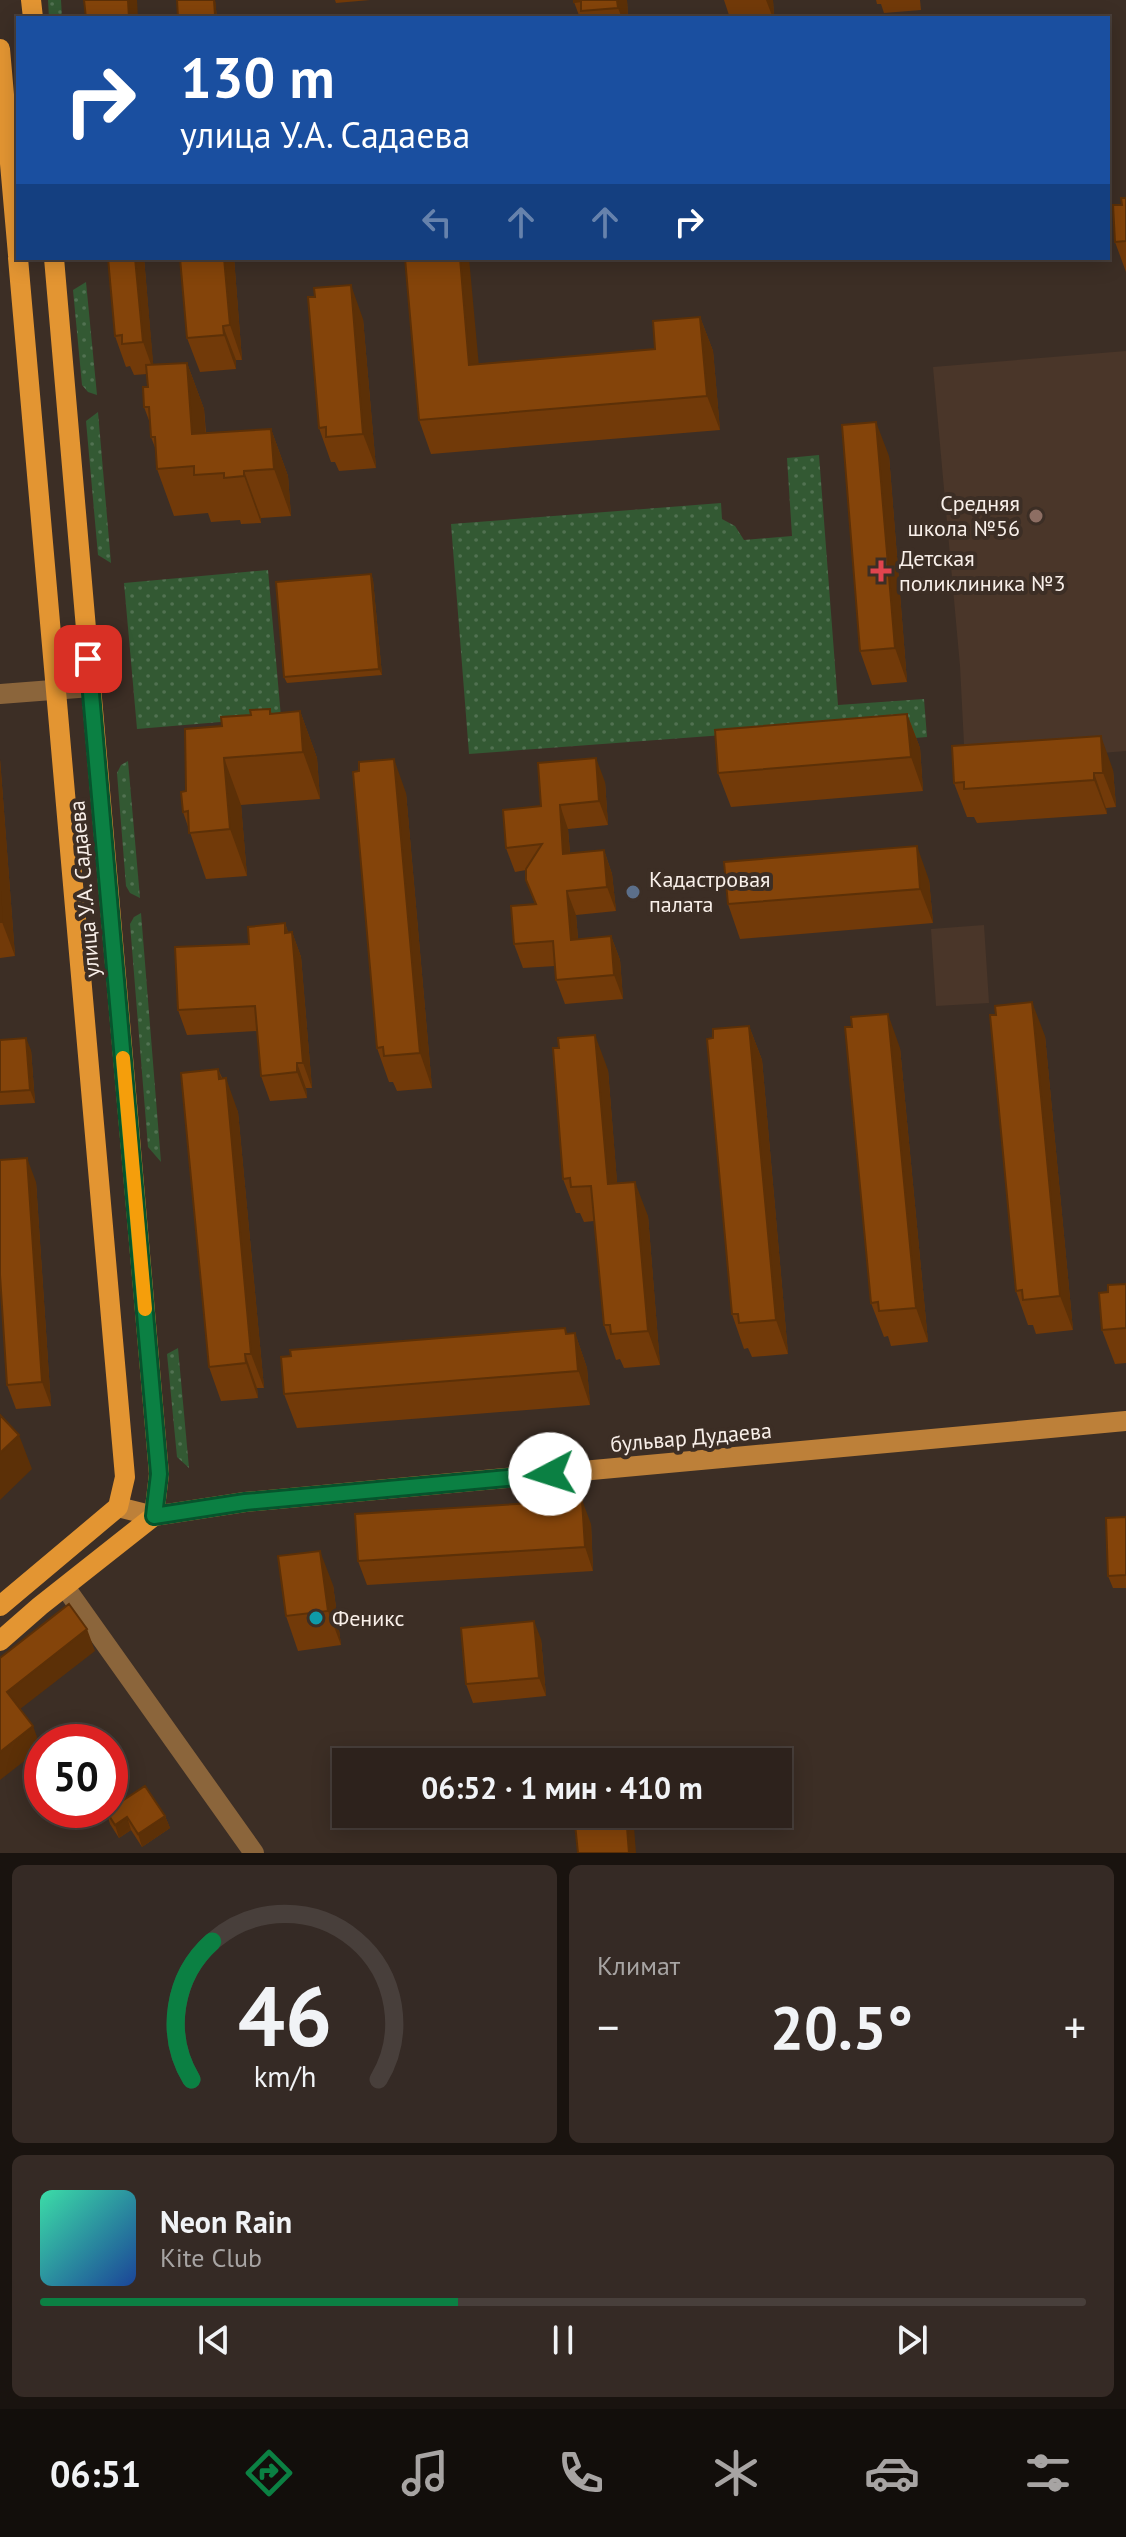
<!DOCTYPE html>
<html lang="ru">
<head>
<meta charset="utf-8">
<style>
  body { margin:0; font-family:"PT Sans",sans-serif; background:#352a25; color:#f1f3f6; height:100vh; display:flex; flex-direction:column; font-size:30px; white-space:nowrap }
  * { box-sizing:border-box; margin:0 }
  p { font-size:26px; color:#a7a4a3 }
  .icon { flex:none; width:44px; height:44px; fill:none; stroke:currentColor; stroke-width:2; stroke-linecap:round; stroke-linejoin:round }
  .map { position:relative; height:1853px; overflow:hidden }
  .side { display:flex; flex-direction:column; gap:12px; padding:12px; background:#19130f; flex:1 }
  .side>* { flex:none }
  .guide { position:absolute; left:16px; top:16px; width:1094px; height:244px; border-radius:0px; box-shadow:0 4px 20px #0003,0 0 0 2px #483f3b; background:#1a4fa0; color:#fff; overflow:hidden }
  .speed { position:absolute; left:24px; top:1724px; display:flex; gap:16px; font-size:40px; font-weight:700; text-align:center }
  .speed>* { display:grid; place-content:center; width:104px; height:104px; border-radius:50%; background:#2d221c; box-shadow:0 4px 20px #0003,0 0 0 2px #483f3b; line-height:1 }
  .speed .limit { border:12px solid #d22; background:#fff; color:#111 }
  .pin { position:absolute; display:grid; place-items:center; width:68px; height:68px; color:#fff; margin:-34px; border-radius:16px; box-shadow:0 4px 12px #0006 }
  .me { position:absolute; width:88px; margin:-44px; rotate:265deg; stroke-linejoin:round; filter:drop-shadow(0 0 6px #0008) }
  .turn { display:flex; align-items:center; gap:28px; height:168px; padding:0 32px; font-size:36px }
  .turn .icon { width:104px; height:104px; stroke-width:2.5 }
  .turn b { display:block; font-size:56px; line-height:68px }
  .lanes { display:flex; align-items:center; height:76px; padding:0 32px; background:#0003; justify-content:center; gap:40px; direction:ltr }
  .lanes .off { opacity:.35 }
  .big { font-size:60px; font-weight:700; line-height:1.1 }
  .side .tile { flex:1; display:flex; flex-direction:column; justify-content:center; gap:12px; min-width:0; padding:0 28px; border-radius:12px; background:#352a25 }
  .side .dial { align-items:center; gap:0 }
  .dial svg { height:208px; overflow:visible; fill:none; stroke:#483f3b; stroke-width:7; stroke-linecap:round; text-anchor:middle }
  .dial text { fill:#f1f3f6; stroke:none }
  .song { display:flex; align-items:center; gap:24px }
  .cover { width:96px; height:96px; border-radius:12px; background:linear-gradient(135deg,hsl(160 70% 55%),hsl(220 70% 35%)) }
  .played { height:8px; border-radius:4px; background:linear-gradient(90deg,#0b8043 40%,#483f3b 40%) }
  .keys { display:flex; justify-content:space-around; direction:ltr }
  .heat { display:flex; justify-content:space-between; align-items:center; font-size:44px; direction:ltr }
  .side .tiles { flex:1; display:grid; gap:12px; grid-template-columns:1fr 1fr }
  .tile:last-child { grid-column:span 2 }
  .trip { position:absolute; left:332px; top:1748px; width:460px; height:80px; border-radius:0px; background:#2d221c; box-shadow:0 4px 20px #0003,0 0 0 2px #483f3b; font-weight:700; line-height:80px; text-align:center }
  .menu { display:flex; height:128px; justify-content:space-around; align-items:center; background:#120e0b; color:#a7a4a3 }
  .menu .icon { width:56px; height:56px }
  .menu .on { color:#0b8043 }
  .menu b { font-size:36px; color:#f1f3f6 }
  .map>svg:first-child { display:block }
  .built { fill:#4a3629 }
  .grass { fill:url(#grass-dots) }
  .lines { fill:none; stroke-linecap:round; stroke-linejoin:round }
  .minor { stroke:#8b653b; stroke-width:20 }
  .tertiary { stroke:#8b653b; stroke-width:20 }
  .secondary { stroke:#bd8039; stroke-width:20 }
  .primary { stroke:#e39532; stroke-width:20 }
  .wall { fill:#723a09 }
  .shaded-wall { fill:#5c3007 }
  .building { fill:#84440a; stroke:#5c3007; stroke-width:2 }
  .route-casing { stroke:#07532c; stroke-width:20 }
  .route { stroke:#0b8043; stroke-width:14 }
  .slow { stroke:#f59e0b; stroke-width:14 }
  .education-dot { fill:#8d6e63; stroke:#3c2e25; stroke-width:3 }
  .health-dot { fill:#e0444e; stroke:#3c2e25; stroke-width:3 }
  .service-dot { fill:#5c6f8a; stroke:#3c2e25; stroke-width:3 }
  .culture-dot { fill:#0f9aa8; stroke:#3c2e25; stroke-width:3 }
  .labels { text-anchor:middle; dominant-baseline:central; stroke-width:8; stroke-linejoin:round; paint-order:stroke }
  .poi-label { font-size:22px; fill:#f8efe9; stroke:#3c2e25; text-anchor:start }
  .street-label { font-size:22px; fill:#f8efe9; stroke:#3c2e25 }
</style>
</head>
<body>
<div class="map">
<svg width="1126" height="1853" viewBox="0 0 1126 1853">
  <defs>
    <pattern id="grass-dots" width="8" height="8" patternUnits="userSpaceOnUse" patternTransform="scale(2)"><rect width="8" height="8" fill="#335933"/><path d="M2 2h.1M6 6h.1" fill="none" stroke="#517151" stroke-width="1.8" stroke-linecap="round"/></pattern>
  </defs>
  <rect width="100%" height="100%" fill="#3c2e25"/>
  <path class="built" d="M1126 351V751L965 764 960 666 933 367Z
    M984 925 989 1003 936 1006 931 929Z"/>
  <path class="grass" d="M48 0H61L62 18H49Z
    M86 282 97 395 88 392 82 385 73 290Z
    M98 412 111 563 98 555 86 421Z
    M819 455 838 705 924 699 927 737 727 753 724 735 469 754 451 524 721 503 722 519 735 526 744 540 792 536 787 458Z
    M268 570 281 717 137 729 124 583Z
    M128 761 140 898 130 893 126 886 117 773 121 765Z
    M141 913 161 1162 148 1147 130 924 134 917Z
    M178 1348 189 1468 177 1457 167 1354Z"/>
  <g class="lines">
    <path class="minor" d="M65 1587 254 1853"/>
    <path class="tertiary" d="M0 694 91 687"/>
    <path class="secondary" d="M118 1507 154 1516 245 1502 1126 1421"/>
    <path class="primary" d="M31 0 33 18
      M0 49 18 255
      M0 1606 118 1507 125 1477 18 258
      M0 1641 40 1606 154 1516 159 1474 54 258"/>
  </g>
  <path class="wall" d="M215 0 217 18H178Z
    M335 0H370L336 3Z
    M627 0 628 18H580L574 2Z
    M724 0H773L774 18H730Z
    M876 0H920L921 10 884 13 881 4H877Z
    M1126 198V272L1115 242 1122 205Z
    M108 258H144L153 365 187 363 204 409 206 433 271 429 288 476 291 516 261 518V523L241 524 240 520 211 522 208 513 174 516 157 469 156 450 151 437 150 423 144 407 148 387 147 374 134 375 130 366 126 367 115 336Z
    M234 258 242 360H236V369L200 372 187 338Z
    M700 317 713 351 720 430 431 454 419 420 479 364 655 349Z
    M363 319 376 468 339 471 335 462H331L319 428Z
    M889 456 907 682 872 685 860 651Z
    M371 574 373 580 382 675 287 683 284 677Z
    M270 709 272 714 300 711 317 758 320 799 241 805 247 876 206 879 183 812 186 791 222 726Z
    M907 714 920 748 923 791 731 807 718 773Z
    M0 759 15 956 0 958Z
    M1113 770 1116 807 1106 808 1107 814 977 823 974 817H967L954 783Z
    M605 782 608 825 568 829 570 853 604 850 612 874 616 911 576 915 578 939 611 936 620 960 623 999 565 1004 556 980 555 966 523 968 514 944 535 904 526 880V870L515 872 506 848 541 806Z
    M406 793 432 1088 397 1091 393 1082H389L377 1048Z
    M929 880 933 923 740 939 728 904Z
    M285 923 288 932H292L301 957 312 1088H306L307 1098 270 1101 261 1076 257 1031 187 1035 178 1010 249 944Z
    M749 1026 762 1060 788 1354 752 1357 748 1348 744 1349 732 1314 713 1038Z
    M1045 1036 1073 1330 1036 1334 1033 1325H1028L1016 1291Z
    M0 1040 31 1050 35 1103 0 1105Z
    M900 1048 928 1342 891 1346 888 1336 884 1337 871 1303Z
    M218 1069 238 1112 264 1388H257L258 1398 221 1401 209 1367Z
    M608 1070 617 1183 648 1216 660 1365 624 1368 620 1359 616 1360 604 1325 594 1221 584 1222 580 1213H576L563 1179Z
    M36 1182 51 1406 16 1409 7 1385Z
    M1126 1284V1363L1115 1364 1102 1330 1108 1292Z
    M575 1333 587 1368 590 1405 297 1428 284 1394Z
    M1126 1517V1588H1113L1108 1576Z
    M591 1524 593 1571 367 1585 358 1561Z
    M333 1585 341 1645 298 1651 286 1616Z
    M541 1639 546 1696 473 1703 466 1684Z
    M106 1811 165 1816 170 1828 142 1847 131 1830 119 1838 110 1824Z"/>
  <path class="shaded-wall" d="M128 0H137L138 18H129Z
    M214 0H215L217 18 215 15Z
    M617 0H627L628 18H622L618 8Z
    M766 0H773L774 18H773Z
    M135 258H144L154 373 143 342Z
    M224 258H234L242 360 230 325Z
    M460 258H469L482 399 469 365Z
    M351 285 363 319 376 468 363 434Z
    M700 317 713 351 720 430 707 396Z
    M223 326 236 360V369L224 335Z
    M187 363 204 409 208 474 192 434Z
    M876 422 889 456 907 682 895 648Z
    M271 429 288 476 291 516 274 469Z
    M244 471 261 518V523L244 476Z
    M371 574 373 580 382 675 379 669Z
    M300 711 317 758 320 799 303 752Z
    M907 714 920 748 923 791 911 757Z
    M1101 736 1113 770 1116 807 1103 773Z
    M224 758 241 805 247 876 230 829Z
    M596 758 605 782 608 825 599 801Z
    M0 759 15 956 2 922 0 890Z
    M394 759 406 793 432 1088 420 1053Z
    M1094 773 1106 808 1107 814 1094 780Z
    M560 805 568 829 572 878 563 854Z
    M917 846 929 880 933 923 920 889Z
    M604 850 612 874 616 911 607 887Z
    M567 891 576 915 580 963 571 940Z
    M285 923 293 947 292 932 301 957 312 1088 303 1063Z
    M611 936 620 960 623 999 614 975Z
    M1032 1002 1045 1036 1073 1330 1060 1296Z
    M888 1014 900 1048 928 1342 916 1308Z
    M749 1026 762 1060 788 1354 776 1320Z
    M595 1035 608 1070 620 1219 608 1184Z
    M26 1038 31 1050 35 1103 30 1090Z
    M297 1063 306 1088 307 1098 297 1072Z
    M218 1069 227 1093 226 1078 238 1112 264 1388 251 1354Z
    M27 1158 36 1182 51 1406 42 1382Z
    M635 1182 648 1216 660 1365 648 1331Z
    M565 1328 577 1360 575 1333 587 1368 590 1405 566 1334Z
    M245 1354 257 1388 258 1398 246 1363Z
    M19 1435 32 1469 0 1500V1453Z
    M582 1500 591 1524 593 1571 585 1547Z
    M320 1551 333 1585 341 1645 328 1611Z
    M534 1621 541 1639 546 1696 539 1678Z
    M87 1629 95 1651 15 1713 7 1692Z
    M33 1726 41 1748 0 1780V1752Z
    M626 1814H633L636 1853H629Z
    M165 1816 170 1828 142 1847 138 1834Z
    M127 1817 131 1830 119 1838 115 1825Z"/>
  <path class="building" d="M84 0H128L129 18H86Z
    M177 0H214L215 15 178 18Z
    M574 0H617L618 8 581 11V1L574 2Z
    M1121 198H1126V241L1115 242 1113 205H1122Z
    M108 258H135L143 342 122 344V335L115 336Z
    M180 258H224L230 325 223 326 224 335 187 338Z
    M405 258H460L469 365 655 349 653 321 700 317 707 396 419 420Z
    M351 285 363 434 326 437V427L319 428 308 297H315L314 288Z
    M187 363 192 434 271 429 274 469 244 471V476L224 478V473L194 475V466L157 469 155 437H151L149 407H144L143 387H148L146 365Z
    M876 422 895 648 860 651 842 425Z
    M371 574 379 669 284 677 276 582Z
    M270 709V714L300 711 303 752 224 758 230 829 189 833 188 811 183 812 181 792 186 791 185 729 222 726 221 717 251 715 250 710Z
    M907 714 911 757 718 773 715 730Z
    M1101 736 1103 773H1094V780L964 789V782L954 783 952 746Z
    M596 758 599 801 560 805 563 854 604 850 607 887 567 891 571 940 611 936 614 975 556 980 553 941 514 944 511 906 536 904 526 880V869L542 844 506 848 503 810 541 806 538 763Z
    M394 759 420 1053 384 1056 383 1047 377 1048 353 772 359 771V762Z
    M917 846 920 889 728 904 724 862Z
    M0 890 2 922H0Z
    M285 923V933L292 932 303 1063H297V1072L261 1076 255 1006 178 1010 175 947 249 944 248 927Z
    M1032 1002 1060 1296 1023 1300 1022 1290 1016 1291 990 1015H996L995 1006Z
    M888 1014 916 1308 879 1311 878 1302 871 1303 845 1027H852L851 1017Z
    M749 1026 776 1320 739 1323 738 1314H732L707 1039 713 1038V1029Z
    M595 1035 608 1184 635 1182 648 1331 611 1334 610 1325H604L591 1186 571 1187 570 1178 563 1179 553 1048H559L558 1038Z
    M26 1038 30 1090 0 1092V1040Z
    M218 1069 219 1079 226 1078 251 1354H245L246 1363 209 1367 181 1073Z
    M27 1158 42 1382 7 1385 0 1275V1160Z
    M1126 1284V1328L1102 1330 1099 1293 1108 1292V1285Z
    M565 1328 566 1334 575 1333 578 1371 284 1394 281 1357 291 1356 290 1350Z
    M0 1415 19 1435 0 1453Z
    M582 1500 585 1547 358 1561 355 1514Z
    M1126 1517V1575L1108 1576 1106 1518Z
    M320 1551 328 1611 286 1616 278 1556Z
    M69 1604 87 1629 7 1692 33 1726 0 1752V1658Z
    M534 1621 539 1678 466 1684 461 1628Z
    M622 1759V1762H570Z
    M145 1786 165 1816 138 1834 127 1817 115 1825 106 1811 110 1810V1809Z
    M574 1814H626L629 1853H578Z"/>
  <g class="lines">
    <defs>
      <path id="route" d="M88 659 159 1474 154 1516 245 1502 550 1474"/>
    </defs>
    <use href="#route" class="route-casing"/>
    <use href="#route" class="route"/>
    <path class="slow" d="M123 1058 145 1309"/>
  </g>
  <circle class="education-dot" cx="1036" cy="516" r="8"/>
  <path class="health-dot" d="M877 559h8v8h8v8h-8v8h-8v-8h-8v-8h8z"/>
  <circle class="service-dot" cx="633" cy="892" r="8"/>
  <circle class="culture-dot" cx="316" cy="1618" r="8"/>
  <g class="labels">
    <g class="poi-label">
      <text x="1020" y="503" text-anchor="end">Средняя<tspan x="1020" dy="25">школа №56</tspan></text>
      <text x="899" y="558">Детская<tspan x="899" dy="25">поликлиника №3</tspan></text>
      <text x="649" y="879">Кадастровая<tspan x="649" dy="25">палата</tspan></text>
      <text x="332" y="1618">Феникс</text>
    </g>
    <g class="street-label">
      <text transform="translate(84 889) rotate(-95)">улица У.А. Садаева</text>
      <text transform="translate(691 1437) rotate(-5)">бульвар Дудаева</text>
    </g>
  </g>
</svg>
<div class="speed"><div class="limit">50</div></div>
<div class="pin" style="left:88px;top:659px;background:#d93025"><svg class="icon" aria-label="arrive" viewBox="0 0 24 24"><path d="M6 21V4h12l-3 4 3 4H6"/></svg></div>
<svg class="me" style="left:550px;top:1474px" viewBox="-20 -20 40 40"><circle r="19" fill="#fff"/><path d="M0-13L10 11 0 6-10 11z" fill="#0b8043"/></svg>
<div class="trip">06:52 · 1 мин · 410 m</div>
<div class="guide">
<div class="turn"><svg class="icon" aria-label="right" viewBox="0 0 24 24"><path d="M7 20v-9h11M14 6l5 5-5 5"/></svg><div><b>130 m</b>улица У.А. Садаева</div></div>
<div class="lanes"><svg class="icon off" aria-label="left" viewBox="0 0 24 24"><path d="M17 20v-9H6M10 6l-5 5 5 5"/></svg><svg class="icon off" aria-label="ahead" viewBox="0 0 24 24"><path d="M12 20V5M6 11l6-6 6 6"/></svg><svg class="icon off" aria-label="ahead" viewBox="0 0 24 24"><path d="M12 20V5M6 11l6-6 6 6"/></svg><svg class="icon" aria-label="right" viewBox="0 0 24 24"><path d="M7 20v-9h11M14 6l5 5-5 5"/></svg></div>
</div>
</div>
<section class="side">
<div class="tiles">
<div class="tile dial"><svg viewBox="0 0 100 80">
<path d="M14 69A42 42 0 1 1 86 69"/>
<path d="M14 69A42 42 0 0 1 22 16" stroke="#0b8043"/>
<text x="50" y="56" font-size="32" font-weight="700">46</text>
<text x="50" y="72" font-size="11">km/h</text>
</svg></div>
<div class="tile"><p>Климат</p>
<div class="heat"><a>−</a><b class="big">20.5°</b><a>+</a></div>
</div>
<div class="tile">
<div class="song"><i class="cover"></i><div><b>Neon Rain</b><p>Kite Club</p></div></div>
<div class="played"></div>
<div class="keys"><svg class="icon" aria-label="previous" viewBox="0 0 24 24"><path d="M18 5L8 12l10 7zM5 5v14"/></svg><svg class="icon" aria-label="pause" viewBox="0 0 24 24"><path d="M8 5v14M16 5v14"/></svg><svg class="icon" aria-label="next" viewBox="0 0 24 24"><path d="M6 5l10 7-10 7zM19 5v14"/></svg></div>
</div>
</div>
</section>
<nav class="menu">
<b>06:51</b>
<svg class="icon on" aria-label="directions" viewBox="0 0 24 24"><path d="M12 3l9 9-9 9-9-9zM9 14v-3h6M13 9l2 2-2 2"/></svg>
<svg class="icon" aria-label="music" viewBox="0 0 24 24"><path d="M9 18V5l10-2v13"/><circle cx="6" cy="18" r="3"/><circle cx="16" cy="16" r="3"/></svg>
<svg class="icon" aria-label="phone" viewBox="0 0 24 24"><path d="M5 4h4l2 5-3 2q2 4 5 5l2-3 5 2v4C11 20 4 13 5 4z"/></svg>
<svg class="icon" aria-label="climate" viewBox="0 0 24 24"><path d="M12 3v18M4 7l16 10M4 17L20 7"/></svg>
<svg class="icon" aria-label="car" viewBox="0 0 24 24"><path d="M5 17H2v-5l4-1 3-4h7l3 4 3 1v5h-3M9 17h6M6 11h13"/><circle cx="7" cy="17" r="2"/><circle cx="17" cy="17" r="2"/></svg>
<svg class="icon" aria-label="filters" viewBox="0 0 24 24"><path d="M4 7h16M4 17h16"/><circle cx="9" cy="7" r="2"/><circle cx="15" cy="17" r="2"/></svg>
</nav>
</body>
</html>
